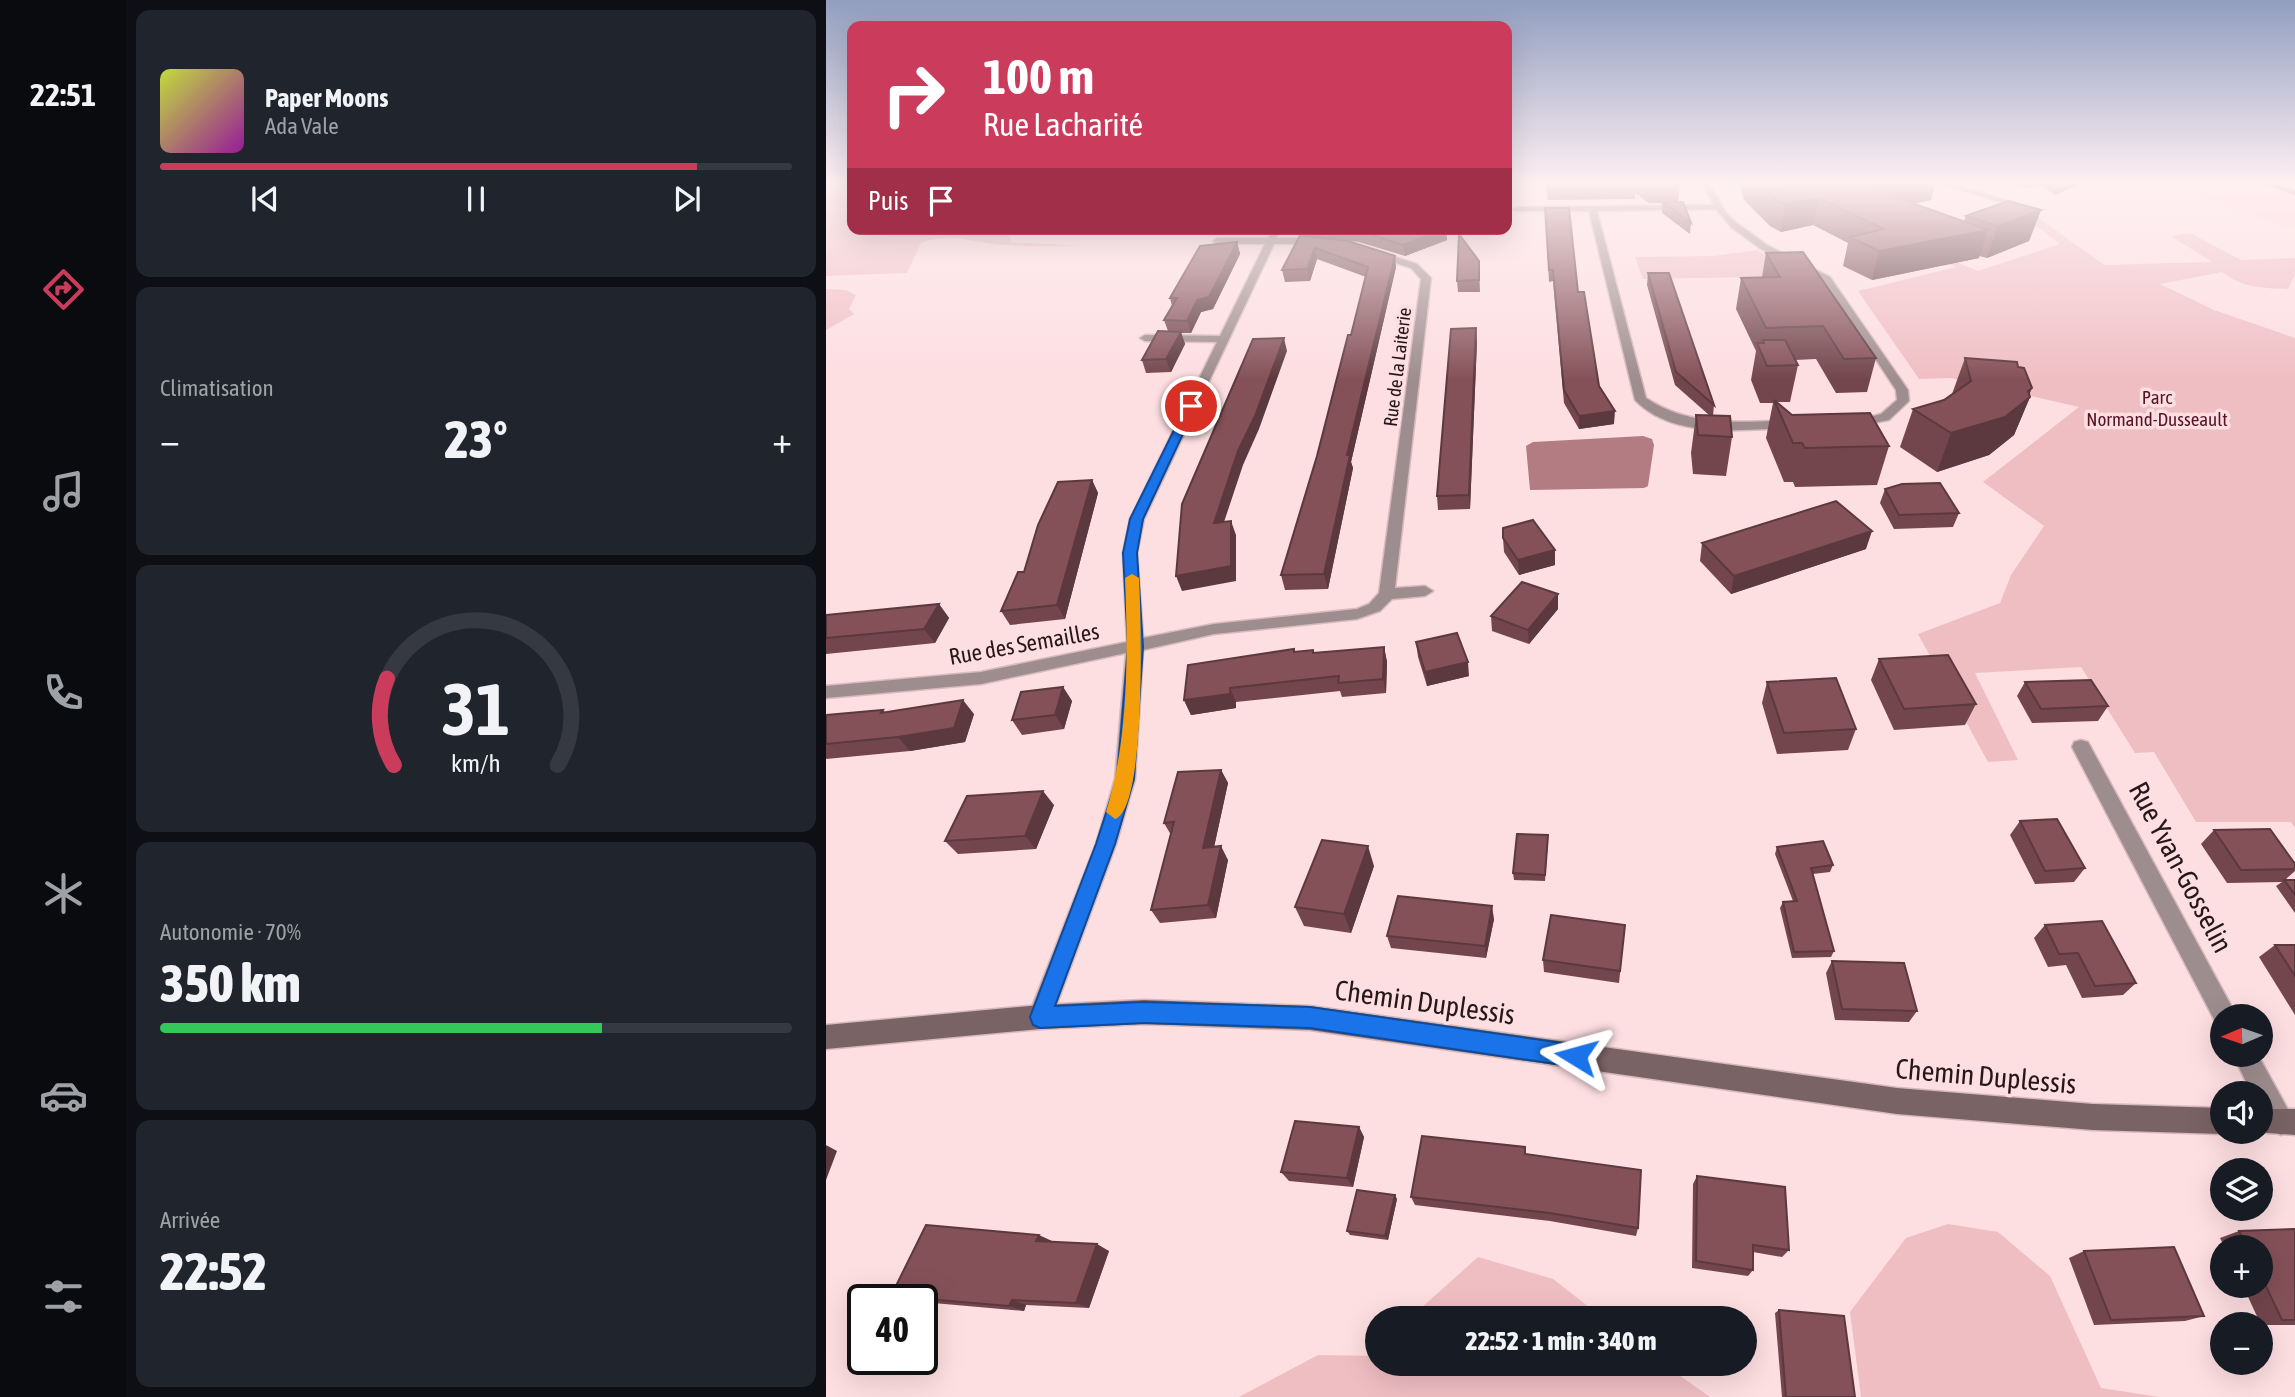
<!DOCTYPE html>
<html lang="fr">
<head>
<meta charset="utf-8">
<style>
  body { margin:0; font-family:"Asap Condensed",sans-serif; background:#20242c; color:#f1f3f6; height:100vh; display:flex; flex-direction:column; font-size:26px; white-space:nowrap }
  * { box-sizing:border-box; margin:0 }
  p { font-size:23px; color:#9ea1a6 }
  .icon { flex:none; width:38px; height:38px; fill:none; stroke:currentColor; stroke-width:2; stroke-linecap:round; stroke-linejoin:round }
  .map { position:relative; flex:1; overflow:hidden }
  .details { display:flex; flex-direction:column; gap:10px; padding:10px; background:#0d0f14; width:700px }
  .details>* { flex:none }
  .hud { position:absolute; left:21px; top:21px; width:665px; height:214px; border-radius:14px; box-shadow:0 7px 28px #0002; background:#cb3b5c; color:#fff; overflow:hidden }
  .needle { width:46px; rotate:268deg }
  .buttons { position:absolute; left:1384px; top:1004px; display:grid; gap:14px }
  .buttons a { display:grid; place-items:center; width:63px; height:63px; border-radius:50%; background:#171b24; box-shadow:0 7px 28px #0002; font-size:35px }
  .speed { position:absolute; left:21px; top:1284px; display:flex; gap:14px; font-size:35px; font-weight:700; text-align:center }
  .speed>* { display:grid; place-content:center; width:91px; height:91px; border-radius:50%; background:#171b24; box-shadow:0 7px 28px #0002; line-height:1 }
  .speed .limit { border:4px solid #111; border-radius:10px; background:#fff; color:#111 }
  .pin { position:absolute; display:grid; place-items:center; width:60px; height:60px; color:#fff; margin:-30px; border:4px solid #fff; border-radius:50%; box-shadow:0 2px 7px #0007 }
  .me { position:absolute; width:77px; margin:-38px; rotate:278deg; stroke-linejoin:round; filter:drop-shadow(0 0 5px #0008) }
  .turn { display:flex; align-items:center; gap:24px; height:147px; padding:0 21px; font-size:32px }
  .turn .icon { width:91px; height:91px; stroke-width:2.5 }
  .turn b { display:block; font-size:49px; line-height:60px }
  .then { display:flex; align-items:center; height:66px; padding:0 21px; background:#0003; gap:14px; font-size:26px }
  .big { font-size:52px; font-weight:800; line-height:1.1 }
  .details .tile { flex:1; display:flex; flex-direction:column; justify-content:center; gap:10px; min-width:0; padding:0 24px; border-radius:14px; background:#20242c }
  .details .dial { align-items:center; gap:0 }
  .dial svg { height:182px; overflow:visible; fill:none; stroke:#363941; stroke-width:7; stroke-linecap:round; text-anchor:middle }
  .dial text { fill:#f1f3f6; stroke:none }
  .song { display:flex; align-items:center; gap:21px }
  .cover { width:84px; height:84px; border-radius:10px; background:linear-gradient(135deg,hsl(70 70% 55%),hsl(300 70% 35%)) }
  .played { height:7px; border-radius:4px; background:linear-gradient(90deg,#cb3b5c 85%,#363941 85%) }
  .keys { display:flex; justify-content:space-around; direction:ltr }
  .heat { display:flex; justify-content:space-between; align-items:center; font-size:38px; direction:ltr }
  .charge { height:10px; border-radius:5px; background:linear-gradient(90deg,#34c759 70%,#363941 0) }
  .trip { position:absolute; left:539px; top:1306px; width:392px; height:70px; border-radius:35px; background:#171b24; box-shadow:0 7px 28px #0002; font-weight:800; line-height:70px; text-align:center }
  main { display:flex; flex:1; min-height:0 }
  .dock { display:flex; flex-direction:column; width:126px; justify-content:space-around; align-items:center; background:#090b0e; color:#9ea1a6 }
  .dock .icon { width:49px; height:49px }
  .dock .current { color:#cb3b5c }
  .dock b { font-size:32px; color:#f1f3f6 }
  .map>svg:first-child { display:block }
  .built { fill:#ffd0d4 }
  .green { fill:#efbec3 }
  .water { fill:#b27c82 }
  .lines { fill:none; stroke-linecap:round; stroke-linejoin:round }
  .street-casing { stroke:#d6babd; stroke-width:3 }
  .secondary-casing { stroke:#d6babd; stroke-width:3 }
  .primary-casing { stroke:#d6babd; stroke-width:3 }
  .street { fill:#9e8d8f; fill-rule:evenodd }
  .secondary { fill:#7a6365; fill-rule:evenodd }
  .primary { fill:#604648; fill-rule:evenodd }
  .wall { fill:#72464c }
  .shaded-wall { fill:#5c393e }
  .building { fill:#845158; stroke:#5c393e; stroke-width:2 }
  .route { fill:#1a73e8; stroke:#114b97; stroke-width:2 }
  .slow { fill:#f59e0b }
  .labels { text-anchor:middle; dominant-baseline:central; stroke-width:7; stroke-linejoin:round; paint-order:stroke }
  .far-street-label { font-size:19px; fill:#26181a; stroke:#fddee1 }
  .far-park-label { font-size:19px; fill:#581424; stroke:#fddee1 }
  .street-label { font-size:23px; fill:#26181a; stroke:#fddee1 }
  .near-street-label { font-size:28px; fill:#26181a; stroke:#fddee1 }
</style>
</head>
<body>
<main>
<nav class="dock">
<b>22:51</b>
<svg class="icon current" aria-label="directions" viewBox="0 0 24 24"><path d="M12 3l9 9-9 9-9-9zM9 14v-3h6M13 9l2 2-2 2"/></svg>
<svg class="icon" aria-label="music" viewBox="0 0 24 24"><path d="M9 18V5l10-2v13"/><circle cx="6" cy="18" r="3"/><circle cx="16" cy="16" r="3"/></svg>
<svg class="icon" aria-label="phone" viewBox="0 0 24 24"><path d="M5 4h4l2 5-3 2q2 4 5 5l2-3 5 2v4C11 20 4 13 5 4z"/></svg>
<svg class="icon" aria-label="climate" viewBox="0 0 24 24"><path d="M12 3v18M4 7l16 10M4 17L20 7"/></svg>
<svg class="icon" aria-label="car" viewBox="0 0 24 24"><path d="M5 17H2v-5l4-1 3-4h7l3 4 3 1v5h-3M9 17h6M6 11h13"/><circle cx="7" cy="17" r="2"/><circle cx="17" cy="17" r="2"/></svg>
<svg class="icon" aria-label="filters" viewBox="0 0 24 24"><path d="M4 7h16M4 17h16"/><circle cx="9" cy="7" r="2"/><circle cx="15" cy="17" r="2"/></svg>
</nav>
<section class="details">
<div class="tile">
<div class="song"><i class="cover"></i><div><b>Paper Moons</b><p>Ada Vale</p></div></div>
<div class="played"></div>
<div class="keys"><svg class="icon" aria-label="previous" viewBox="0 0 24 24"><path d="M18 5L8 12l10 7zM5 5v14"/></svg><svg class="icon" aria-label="pause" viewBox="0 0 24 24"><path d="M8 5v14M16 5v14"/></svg><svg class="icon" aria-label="next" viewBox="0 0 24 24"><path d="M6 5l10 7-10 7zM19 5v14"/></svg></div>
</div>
<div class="tile"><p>Climatisation</p>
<div class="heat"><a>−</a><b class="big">23°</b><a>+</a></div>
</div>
<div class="tile dial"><svg viewBox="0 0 100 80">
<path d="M14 69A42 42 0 1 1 86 69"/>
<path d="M14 69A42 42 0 0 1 11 31" stroke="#cb3b5c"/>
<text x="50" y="56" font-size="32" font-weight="700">31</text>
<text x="50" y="72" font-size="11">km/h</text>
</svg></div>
<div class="tile"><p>Autonomie · 70%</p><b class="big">350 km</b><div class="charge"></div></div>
<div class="tile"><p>Arrivée</p><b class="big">22:52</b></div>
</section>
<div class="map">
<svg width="1469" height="1397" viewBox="0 0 1469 1397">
  <rect width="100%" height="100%" fill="#fddee1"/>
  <path class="built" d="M1366 184H1469V230L1347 188Z"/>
  <path class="green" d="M0 184H26V229H188L183 232 185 242 255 246C229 246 203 247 177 245 148 243 124 231 95 243L81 273 0 276Z
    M1206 213 1278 265 1386 262 1345 236 1364 233 1415 260 1469 258V274L1462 289C1438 288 1416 288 1396 272L1334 284 1388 310 1469 338V828L1465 822H1370L1328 752 1309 753 1255 667 1149 673 1192 760 1162 762 1092 634 1174 603 1185 575 1218 526 1157 482 1253 407 1125 378 1093 379 1032 291 1130 267 1068 240 1072 238 1152 271 1234 244 1195 214Z
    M931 250 968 271 935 277 817 279 809 257 887 256Z
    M0 289 20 290 30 295 23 309 28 314 0 330Z
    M1122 1224 1172 1232 1224 1276 1275 1388 1333 1397H1035L1024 1312 1080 1238Z
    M652 1257 727 1279 777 1318H584Z
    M492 1355 551 1356V1363H836L884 1397H413Z"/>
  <path class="water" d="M817 436 826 439 828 445 822 486 818 488 704 490 700 446 707 442Z"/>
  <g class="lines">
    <defs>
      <path id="street" d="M876 184H884L900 213 912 224 941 245 1004 277 1082 390 1083 401 1063 420 1026 427 1020 423 1055 414 1071 400 1070 390 998 281 935 249 906 228 890 209 771 211 820 398C865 428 915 422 966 420L972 424 966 428C916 429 847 440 809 400L763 211H690L686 209 690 207 888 205Z
        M1113 184H1127L1190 203 1186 205Z
        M449 229 453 232 450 238H494L498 241 494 244H448L318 519 311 553 317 638 388 624 531 609 543 604 553 593 595 279 585 268 545 255 548 250 591 264 605 278 569 588 599 586 607 591 599 596 566 599 554 611 531 619 388 634 317 650 309 779 290 844 226 1017 222 1025 214 1029 206 1025 202 1017 270 844 289 779 300 653 155 684 0 698V686L155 672 301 642 297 553 304 519 391 342 319 341 314 338 319 335 394 336 439 244H391L387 241 391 238H442Z
        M1255 740 1262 742 1407 1009 1411 1017H1396V1028L1391 1025 1246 747 1248 742Z
        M1407 1055H1432L1464 1113 1468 1122 1464 1131 1455 1135C1438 1128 1435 1110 1435 1094H1426Z"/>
      <path id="secondary" d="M318 1000 484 1006 1071 1088 1267 1104 1396 1108V1132H1400L1396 1134 1267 1130 1071 1114 484 1030 318 1024 214 1029 0 1049V1025L214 1005Z
        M1435 1109H1469V1135L1429 1132H1435Z"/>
      <path id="primary" d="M1438 184H1451L1469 190V195Z"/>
    </defs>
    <use href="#street" class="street-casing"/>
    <use href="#secondary" class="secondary-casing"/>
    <use href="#primary" class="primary-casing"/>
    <use href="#street" class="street"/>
    <use href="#secondary" class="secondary"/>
    <use href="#primary" class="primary"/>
  </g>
  <path class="wall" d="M720 184H854L852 202 865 223 864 234 836 213V203H823L809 193V199L722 200Z
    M913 184H1109L1105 200 1087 204 1138 221 1140 216 1215 210 1203 241 1161 258 1153 256V258L1046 280 1017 266 1022 243 987 225 955 232 944 226 918 200Z
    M1189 184H1253L1229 195 1213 184 1203 188Z
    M719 208 752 292 773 386 788 424 753 429 738 403 727 281 723 282Z
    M481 229H620L621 240 579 256 533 242 489 237 570 267 525 462 527 468 502 589 459 590 455 575 491 456 525 335 540 277 491 259 484 281 459 282 456 270 482 236Z
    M411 242 414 254 387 309 375 312 365 333H355L359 344 345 372 320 373 316 360 342 331 338 320 346 306 344 298Z
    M940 253 1050 358 1041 392 1010 393 990 359 969 360 972 365 964 402H951L966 415 1063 446 1051 485 969 487 967 482H958L940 438 947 403H934L925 380 930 351 910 309 915 278 936 277Z
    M653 261 654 292H632L631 281Z
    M822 273 888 405 887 416 906 437 900 476 867 474 865 453 870 415H883L849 385 821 285Z
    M651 341 644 509 612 510 611 496Z
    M1139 358 1203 394 1204 397 1188 435 1163 455 1111 472 1074 447 1087 409 1118 400 1126 394Z
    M266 480 272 493 239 619 184 625 175 611 198 572Z
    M1059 489 1133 513 1127 527 1068 529 1054 503Z
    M677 538 729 550V565L693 575 678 552Z
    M876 543 1040 549 905 594 874 561Z
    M113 604 123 618 109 643 0 654V615Z
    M732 609 703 644 666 631 665 616Z
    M590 642 643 676 601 686 592 657Z
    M558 647 561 662 560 693 516 697 514 691 410 702V708L365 715 358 700 469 652 487 650 488 653Z
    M1053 659 1150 704 1139 725 1068 730 1045 680Z
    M941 682 1030 729 1022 750 951 754 936 703Z
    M1199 682 1282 706 1272 721 1206 723 1191 696Z
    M237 687 246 701 238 729 196 735 186 720Z
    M57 710 59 712 148 714 139 742 84 751 0 759V715Z
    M395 770 402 783 388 847 402 860 390 918 334 923 325 910 345 835 338 823Z
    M228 805 210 849 132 854 119 841Z
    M1194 821 1259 868 1248 882 1209 884 1184 835Z
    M1388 830 1469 864V871L1459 880H1469V913L1450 886 1456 882 1401 883 1375 844Z
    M722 842 719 881 688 880 687 873Z
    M951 847 1007 865 1004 872 987 874 1008 951 1005 957 966 958 954 908 957 902 967 901 949 854Z
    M548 866 525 933 478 926 469 907Z
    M668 919 660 958 565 948 561 936Z
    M799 925 793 983 718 972 717 960Z
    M1219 925 1310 983 1297 995 1256 998 1240 965 1222 967 1208 938Z
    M1449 945H1469V1015L1433 957Z
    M1006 961 1091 1011 1083 1022 1009 1020 1000 973Z
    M533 1127 538 1137 527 1187 463 1181 455 1172Z
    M700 1154 812 1228 810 1236 724 1221 589 1205 585 1197Z
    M871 1176 963 1250 956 1257 927 1252V1270L922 1276 866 1268 867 1184Z
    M571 1199 562 1240 524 1235 521 1231Z
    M1469 1229V1325H1435L1417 1286H1435V1248H1399L1394 1238 1413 1231Z
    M226 1241 225 1242 283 1251 263 1308 200 1305 198 1311 96 1302V1300H81L65 1296Z
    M1258 1251 1378 1316 1359 1321 1268 1325 1243 1258Z
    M953 1310 1029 1397H956L949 1313Z"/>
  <path class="shaded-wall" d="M1056 184H1109L1105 200 1034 214 1041 187Z
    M1204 184H1213L1203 188Z
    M1233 184H1253L1229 195Z
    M993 198 987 225 955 232 959 204Z
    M1215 210 1203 241 1161 258 1172 226Z
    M620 229 621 240 579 256 577 245Z
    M1162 230 1153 258 1046 280 1053 251Z
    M411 242 414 254 387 309 375 312 365 333 361 321 371 300Z
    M489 248 491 259 484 281 481 269Z
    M569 256 570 267 525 462 527 468 502 589 498 574 521 455Z
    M650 328 651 341 644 509 643 495Z
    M355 332 359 344 345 372 340 359Z
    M458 338 461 351 433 429 417 465 393 537 388 523 412 451Z
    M1206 388 1201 400 1204 397 1188 435 1163 455 1111 472 1125 433Z
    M789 411 788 424 753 429V416Z
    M266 480 272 493 239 619 231 605Z
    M405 521 410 535V581L356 591 350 576Z
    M1046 531 1040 549 905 594 908 576Z
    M729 550V565L693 575 692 560Z
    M732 594V609L703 644 702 630Z
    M113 604 123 618 109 643 98 629Z
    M558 647 561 662 560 693 557 679Z
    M642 662 643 676 601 686 599 672Z
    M237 687 246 701 238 729 229 715Z
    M404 688 410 702V708L365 715 358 700Z
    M137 700 148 714 139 742 84 751 72 737Z
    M395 770 402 783 385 861 377 848Z
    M217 791 228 805 210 849 199 836Z
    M395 846 402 860 390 918 382 905Z
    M542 846 548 866 525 933 518 914Z
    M666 906 668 919 660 958 659 946Z
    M533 1127 538 1137 527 1187 521 1178Z
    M0 1145 11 1151 0 1180Z
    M569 1195 571 1199 562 1240 559 1236Z
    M213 1235 226 1241 223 1248 210 1241Z
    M271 1244 283 1251 263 1308 250 1303Z
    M186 1300 200 1305 198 1311 183 1306Z"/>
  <path class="building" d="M933 184H1056L1041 187 1162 230 1053 251 1024 237 1058 229 993 198 959 204 949 199Z
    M1182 201 1215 210 1172 226 1140 216Z
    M837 202H857L865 223Z
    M719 208H743L752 292H758L773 386 789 411 753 416 738 390 727 270H723Z
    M519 229H618L577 245 531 230Z
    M633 234 653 261V280L631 281Z
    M474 235 522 241 569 256 521 455H524L498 574 455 575 491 456 522 335H525L542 267 489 248 481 269 456 270Z
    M411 242 383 297 371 300 361 321 338 320 351 298H344L374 246Z
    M977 252 1050 358 1018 359 997 326 940 328 915 278 954 277 940 253Z
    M822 273H843L888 405 850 372Z
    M650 328 643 495 611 496 625 329Z
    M332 331 355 332 340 359 316 360Z
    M458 338 429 416 412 451 388 523 405 521V566L350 576 356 504 427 339Z
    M937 340H959L972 365 941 366 931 343H938Z
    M1139 358 1191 362 1192 367 1198 368 1206 388 1202 391 1204 397 1179 417 1125 433 1087 409 1118 400 1145 381Z
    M948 400 966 415 1044 413 1063 446 979 448 976 443H967Z
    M870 415 904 416 906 437 872 435Z
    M266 480 231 605 175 611 192 572H198L212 525 232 482Z
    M1114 483 1133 513 1073 515 1059 489 1076 484Z
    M1010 501 1046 531 908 576 876 543Z
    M707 520 729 550 692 560 677 538V528Z
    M696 582 732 594 702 630 665 616Z
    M113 604 98 629 0 638V615Z
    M631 633 642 662 599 672 590 642Z
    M558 647 557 679 512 683 513 676 404 688V694L358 700 362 665 468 649V652L487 650V653Z
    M1122 655 1150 704 1078 709 1053 659Z
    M1010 678 1030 729 958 733 941 682Z
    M1265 680 1282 706 1215 709 1199 682Z
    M237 687 229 715 186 720 195 692Z
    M137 700 128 728 72 737 0 744V715L57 710 55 713Z
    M395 770 377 848 395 846 382 905 325 910 348 822 338 823 352 772Z
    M217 791 199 836 119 841 141 796Z
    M1231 819 1259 868 1219 871 1194 821Z
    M1444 829 1469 864V869L1415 870 1388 830Z
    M691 834 722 835 719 875 687 873Z
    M496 840 542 846 518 914 469 907Z
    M997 841 1007 865 985 868 1008 951 968 952 957 902 971 901 951 847Z
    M1458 880H1469V895Z
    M572 896 666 906 659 946 561 936Z
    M725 915 799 925 794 971 717 960Z
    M1276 921 1310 983 1269 986 1252 953 1233 954 1219 925Z
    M1449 945H1469V976Z
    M1006 961 1078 963 1091 1011 1016 1009Z
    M469 1121 533 1127 521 1178 455 1172Z
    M596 1136 699 1147V1154L815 1170 812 1228 724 1213 585 1197Z
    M871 1176 959 1187 963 1250 927 1245V1270L870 1261Z
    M531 1190 569 1195 559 1236 521 1231Z
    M100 1225 213 1235 210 1241 271 1244 250 1303 186 1300 183 1306 65 1296Z
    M1469 1229V1320H1456L1435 1276V1248H1421L1413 1231Z
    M1348 1247 1378 1316 1285 1320 1258 1251Z
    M953 1310 1018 1316 1029 1397H960Z"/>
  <linearGradient id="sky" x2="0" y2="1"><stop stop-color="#929ebf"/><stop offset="0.48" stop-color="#fef0f2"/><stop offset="1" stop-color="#fef0f2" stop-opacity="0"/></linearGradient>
  <rect width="1469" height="380" fill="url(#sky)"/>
  <path class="route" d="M361 404 370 406 317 519 311 553 317 647 308 779 289 844 229 1006 318 1002 484 1007 750 1045 758 1048 761 1056 758 1064 750 1067 484 1028 318 1023 214 1028 207 1025 204 1017 270 844 291 779 302 647 297 553 304 519Z"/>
  <path class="slow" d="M306 574 313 578C315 613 321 809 289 819L280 812C303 738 302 655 299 578Z"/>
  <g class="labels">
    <g class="far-street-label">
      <text transform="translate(571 367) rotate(-83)">Rue de la Laiterie</text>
    </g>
    <g class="far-park-label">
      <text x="1331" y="397">Parc<tspan x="1331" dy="22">Normand-Dusseault</tspan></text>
    </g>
    <g class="street-label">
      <text transform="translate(198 644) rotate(-10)">Rue des Semailles</text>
    </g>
    <g class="near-street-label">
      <text transform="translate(1355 867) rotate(62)">Rue Yvan-Gosselin</text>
      <text transform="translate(599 1002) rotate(8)">Chemin Duplessis</text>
      <text transform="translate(1160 1076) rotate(5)">Chemin Duplessis</text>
    </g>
  </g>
</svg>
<div class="buttons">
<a><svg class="needle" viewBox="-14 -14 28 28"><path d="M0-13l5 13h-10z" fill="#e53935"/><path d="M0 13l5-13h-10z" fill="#9ea1a6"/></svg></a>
<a><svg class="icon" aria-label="sound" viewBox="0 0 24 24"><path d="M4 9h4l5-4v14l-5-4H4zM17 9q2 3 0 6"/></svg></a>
<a><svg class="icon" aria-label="layers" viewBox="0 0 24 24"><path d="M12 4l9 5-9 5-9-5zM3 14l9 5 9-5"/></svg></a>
<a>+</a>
<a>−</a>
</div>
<div class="speed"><div class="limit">40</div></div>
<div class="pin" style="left:365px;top:406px;background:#d93025"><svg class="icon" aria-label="arrive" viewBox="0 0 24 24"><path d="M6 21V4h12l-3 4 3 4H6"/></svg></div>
<svg class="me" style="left:750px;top:1056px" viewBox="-20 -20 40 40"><path d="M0-17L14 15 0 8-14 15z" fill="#1a73e8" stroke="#fff" stroke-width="4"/></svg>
<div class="trip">22:52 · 1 min · 340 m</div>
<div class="hud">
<div class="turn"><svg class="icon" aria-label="right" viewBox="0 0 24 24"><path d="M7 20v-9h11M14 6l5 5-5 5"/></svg><div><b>100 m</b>Rue Lacharité</div></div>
<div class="then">Puis<svg class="icon" aria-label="arrive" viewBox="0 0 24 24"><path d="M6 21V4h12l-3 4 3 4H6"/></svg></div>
</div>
</div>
</main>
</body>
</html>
